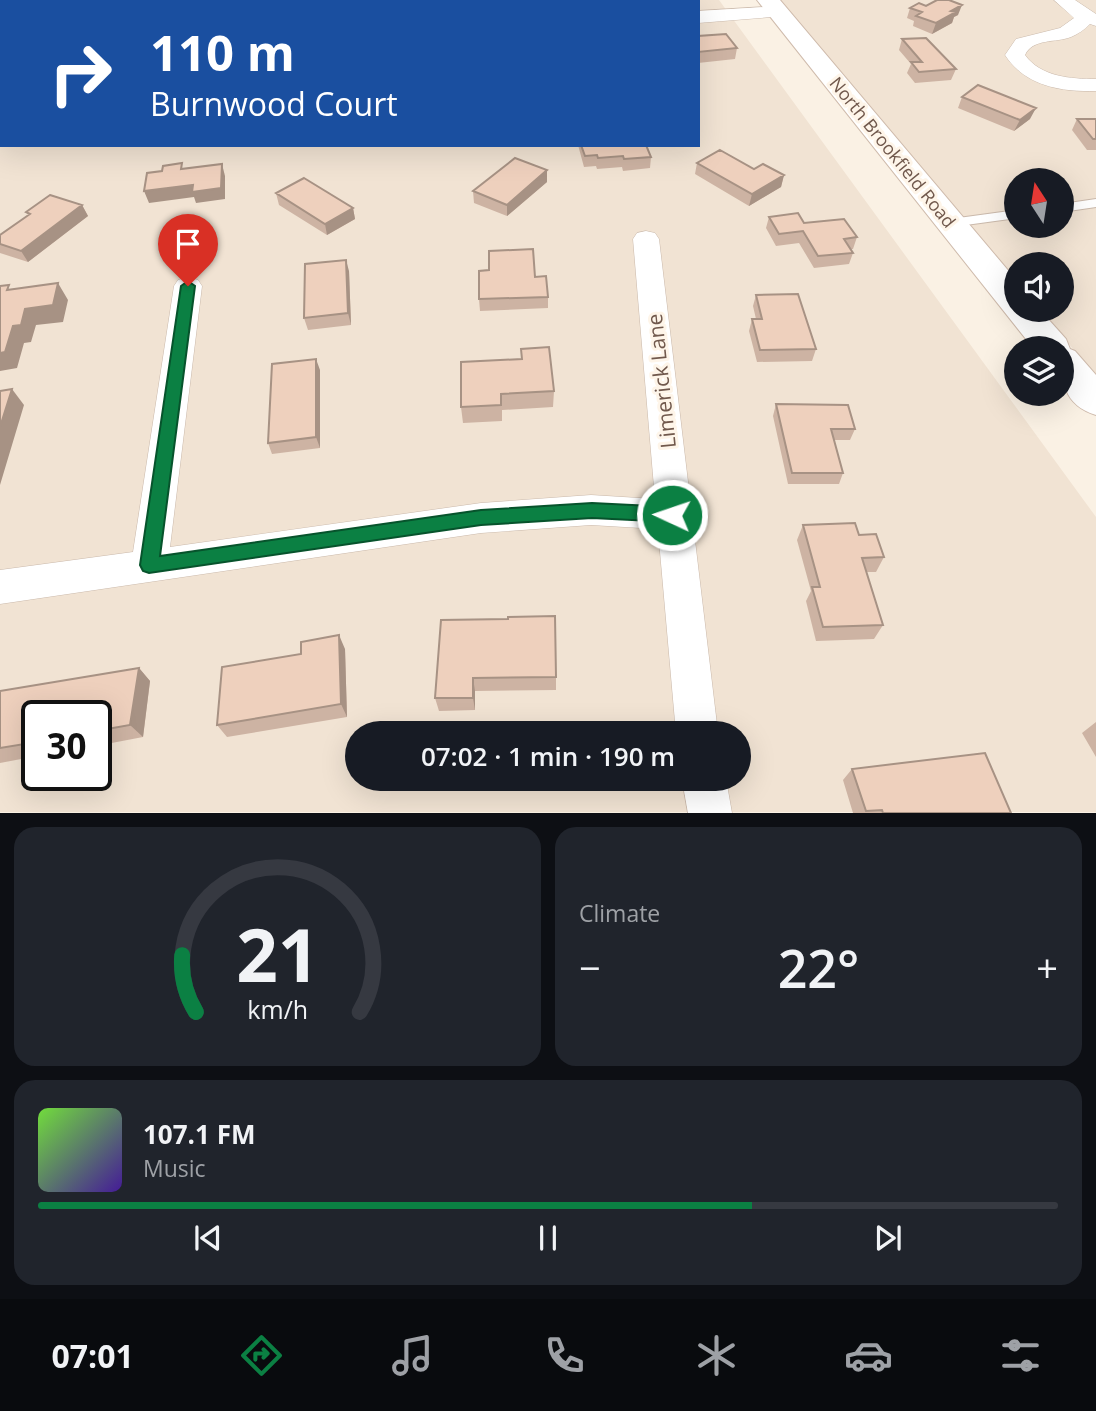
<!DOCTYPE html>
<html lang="en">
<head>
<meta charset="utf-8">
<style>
  body { margin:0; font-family:"Open Sans",sans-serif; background:#20242c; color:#f1f3f6; height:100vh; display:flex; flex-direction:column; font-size:26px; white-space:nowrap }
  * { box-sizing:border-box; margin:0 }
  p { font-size:23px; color:#9ea1a6 }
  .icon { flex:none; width:38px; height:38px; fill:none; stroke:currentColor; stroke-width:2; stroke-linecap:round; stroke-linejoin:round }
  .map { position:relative; height:813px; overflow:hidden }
  .side { display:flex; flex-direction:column; gap:14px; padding:14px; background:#0d0f14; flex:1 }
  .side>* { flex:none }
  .guide { position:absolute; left:0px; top:0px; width:700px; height:147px; box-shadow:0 7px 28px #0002; background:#1a4fa0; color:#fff; overflow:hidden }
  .needle { width:46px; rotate:348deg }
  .fabs { position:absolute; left:1004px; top:168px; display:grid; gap:14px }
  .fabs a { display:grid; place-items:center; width:70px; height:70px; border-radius:50%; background:#171b24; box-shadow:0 7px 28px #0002; font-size:35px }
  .speed { position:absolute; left:21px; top:700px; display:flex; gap:14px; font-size:35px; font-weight:700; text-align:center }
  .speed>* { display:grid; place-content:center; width:91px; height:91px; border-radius:50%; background:#171b24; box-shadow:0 7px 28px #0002; line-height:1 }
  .speed .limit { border:4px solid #111; border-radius:10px; background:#fff; color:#111 }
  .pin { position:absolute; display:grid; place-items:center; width:60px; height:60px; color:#fff; margin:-72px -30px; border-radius:50% 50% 50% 0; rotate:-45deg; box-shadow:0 0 7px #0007 }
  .pin .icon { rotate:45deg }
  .me { position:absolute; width:77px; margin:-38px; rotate:273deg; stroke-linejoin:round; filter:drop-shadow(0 0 5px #0008) }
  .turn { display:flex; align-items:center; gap:24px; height:147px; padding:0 35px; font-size:32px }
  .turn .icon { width:91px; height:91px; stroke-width:2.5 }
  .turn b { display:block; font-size:49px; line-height:60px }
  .big { font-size:52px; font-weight:600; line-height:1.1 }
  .side .widget { flex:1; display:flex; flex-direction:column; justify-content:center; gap:10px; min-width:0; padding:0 24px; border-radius:21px; background:#20242c }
  .side .dial { align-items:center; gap:0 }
  .dial svg { height:182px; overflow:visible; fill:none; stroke:#363941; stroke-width:7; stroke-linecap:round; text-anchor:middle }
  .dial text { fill:#f1f3f6; stroke:none }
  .song { display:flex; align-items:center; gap:21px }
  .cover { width:84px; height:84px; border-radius:10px; background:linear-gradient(135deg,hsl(100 70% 55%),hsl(260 70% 35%)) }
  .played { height:7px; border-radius:4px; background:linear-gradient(90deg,#0b8043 70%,#363941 70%) }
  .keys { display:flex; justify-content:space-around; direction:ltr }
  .heat { display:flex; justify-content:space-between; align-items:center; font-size:38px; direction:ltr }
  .side .tiles { flex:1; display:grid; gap:14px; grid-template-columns:1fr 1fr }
  .widget:last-child { grid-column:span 2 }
  .trip { position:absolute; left:345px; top:721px; width:406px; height:70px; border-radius:35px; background:#171b24; box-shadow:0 7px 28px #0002; font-weight:600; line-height:70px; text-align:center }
  .dock { display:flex; height:112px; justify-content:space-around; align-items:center; background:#090b0e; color:#9ea1a6 }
  .dock .icon { width:49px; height:49px }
  .dock .active { color:#0b8043 }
  .dock b { font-size:32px; color:#f1f3f6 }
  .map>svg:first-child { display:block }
  .residential { fill:#f1e3d3; fill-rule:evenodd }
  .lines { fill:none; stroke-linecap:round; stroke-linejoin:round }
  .lane-casing { stroke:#cab9ab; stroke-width:2 }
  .street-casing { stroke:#cab9ab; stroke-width:1 }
  .secondary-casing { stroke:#cfbbac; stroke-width:2 }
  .lane { fill:#fff; fill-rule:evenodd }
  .street { fill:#fff; fill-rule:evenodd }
  .secondary { fill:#fff; fill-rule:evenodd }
  .wall { fill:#cdb3a3 }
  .shaded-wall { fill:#a79284 }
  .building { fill:#eed0bd; stroke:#a79284; stroke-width:2 }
  .route { fill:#0b8043; stroke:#07532c; stroke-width:2 }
  .labels { text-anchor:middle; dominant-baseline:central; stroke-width:6; stroke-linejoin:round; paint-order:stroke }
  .far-street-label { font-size:18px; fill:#70584c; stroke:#fef5e9 }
  .street-label { font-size:21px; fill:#70584c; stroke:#fef5e9 }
</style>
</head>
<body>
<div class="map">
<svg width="1096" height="813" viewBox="0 0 1096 813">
  <rect width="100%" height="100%" fill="#faf1e4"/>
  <path class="residential" d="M0 0H719L1096 517V812H0ZM2 2H698V145H2ZM37 716H96V775H37ZM357 733H738V779H357Z
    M780 0H1096V376L1040 310H1062V264H1017V282ZM1017 180H1062V226H1017Z"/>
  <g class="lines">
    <defs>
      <path id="lane" d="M1096 199V207L1062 212V204Z
        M1017 210V218L951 227 945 223 951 219Z"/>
      <path id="street" d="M146 0H164V2H146Z
        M240 0H258V2H240Z
        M1054 0H1075L1096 14V26L1090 24C1084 30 1078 34 1071 37 1056 43 1033 38 1025 55 1041 77 1071 79 1096 79V91C1061 92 1025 86 1005 55L1016 39 1060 28 1074 18Z
        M778 6 785 8 787 12 785 16 698 23V11Z
        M0 59H2V71H0Z
        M646 231 655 233 659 239 718 733H676L658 529 591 525 481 533 0 604V570L133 552 174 286 178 280 188 277 198 280 202 286 170 547 481 503 591 495 655 499 633 239 637 233Z
        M682 779H726L732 813H688Z"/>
      <path id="secondary" d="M757 0H780L1017 281V310H1040L1066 339 1070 349 1075 351 1096 375V415C1061 404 1062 379 1062 348H1033Z"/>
    </defs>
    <use href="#lane" class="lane-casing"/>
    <use href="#street" class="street-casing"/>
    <use href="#secondary" class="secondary-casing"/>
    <use href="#lane" class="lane"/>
    <use href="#street" class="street"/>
    <use href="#secondary" class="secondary"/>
  </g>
  <path class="wall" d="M306 0H387V2H306Z
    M420 0H452L431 2H420Z
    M926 6 958 15 954 17 952 23 932 34 913 26 914 21 907 18 910 8Z
    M698 36 737 48 735 59 698 63Z
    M902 39 956 69 951 80 915 83 907 73 911 64 899 50Z
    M0 94H2V121L0 122Z
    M962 97 1030 119 1014 131 958 108Z
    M1077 119H1096V150H1087L1072 130Z
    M578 145H646L651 157 650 168 623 171 622 167 597 169 596 166 584 167Z
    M697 163 754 169 784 175 781 187 749 206 695 174Z
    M547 182 507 216 474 203 473 191Z
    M276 193 353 208 355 219 327 235 279 205Z
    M82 205 88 216 28 262 0 253V235L28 215 26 212Z
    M769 217 857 237 853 249H851L853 253 849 264 814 268 799 243 776 246 766 228Z
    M349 271 351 325 308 330 304 318Z
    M535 277 548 297V308L480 311 479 299Z
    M756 295 816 349 812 361 757 362 749 331 752 319H756L753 306Z
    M461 362 554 391 553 407 502 410V421L463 423 461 407Z
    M320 370V448L272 454 268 443Z
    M776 404 855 429 850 440H834L843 473 839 484H788L773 416Z
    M803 525 859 535 884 557 876 572H866L883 625 874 639 816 641 806 601 811 591 797 540Z
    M441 620 556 677V690L475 691V710L439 711 435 698Z
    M345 649 347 717 227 737 217 725Z
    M139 668 150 681 143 737 96 746V716H37V756L0 763V691Z
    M1096 722V757L1082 733Z
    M852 769 1011 813H853L843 780Z"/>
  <path class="shaded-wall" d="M962 5 958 15 954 17 952 23 932 34 936 23 951 11Z
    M0 22H2V33H0Z
    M1036 108 1030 119 1014 131 1020 120Z
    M222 164 225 176V199L196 203 194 197 149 203 144 191 193 185Z
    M547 170V182L507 216V205Z
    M784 175 781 187 749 206 752 194Z
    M82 205 88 216 28 262 21 251Z
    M353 208 355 219 327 235 325 224Z
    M346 260 349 271 351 325 348 313Z
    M58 283 68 300 63 322 36 325 31 342 24 343 17 368 0 371V353L13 326 25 309Z
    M316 359 320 370V448L316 437Z
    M12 389 24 405 0 485V427Z
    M339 635 345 649 347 717 341 704Z
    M139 668 150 681 143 737 130 725Z
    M473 678 475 691V710L473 698Z"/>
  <path class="building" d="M937 0H949L962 5 951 11 956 12 936 23 916 16 922 12 910 8 919 3 926 6Z
    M0 10H2V22H0Z
    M726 34 737 48 698 52V36Z
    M926 38 956 69 919 72 911 62H922L902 39Z
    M978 85 1036 108 1020 120 962 97Z
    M0 94H2V110H0Z
    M1077 119H1096V139H1093Z
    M581 145H646L651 157 624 159 623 156 598 158 597 155 585 156Z
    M720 150 754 169 763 164 784 175 752 194 697 163Z
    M515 158 547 170 507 205 473 191Z
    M182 163 181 169 222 164 221 188 192 192 193 185 144 191 147 173 162 171 163 166Z
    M304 178 353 208 325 224 276 193Z
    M50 195 82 205 21 251 0 244V235L30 214 26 212Z
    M798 213 804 223 844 219 857 237 844 239 853 253 818 256 803 231 779 234 769 217Z
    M533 249 535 277 546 276 548 297 479 299V271L489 270V251Z
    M346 260 348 313 304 318 305 264Z
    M58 283 53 305 25 309 21 325 13 326 5 352 0 353V286L9 285 7 290Z
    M798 294 816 349 760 350 752 319H762L756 295Z
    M549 347 554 391 501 394V405L461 407V362L522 359 521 349Z
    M316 359V437L268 443 272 364Z
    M12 389 0 427V391Z
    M776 404 848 405 855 429H831L843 473H792Z
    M855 523 859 535 876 534 884 557 862 558 883 625 823 627 812 587H820L803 525Z
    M555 616 556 677 473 678V698H435L441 620 508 619V617Z
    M339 635 341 704 217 725 222 667 301 654V642Z
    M139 668 130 725 96 731V716H37V742L0 748V691Z
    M985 753 1011 813H883L882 810 866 811 852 769Z"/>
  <path class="route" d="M188 281 195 286 160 556 481 510 592 503 672 507 678 510 681 515 678 520 672 522 592 518 481 525 149 573 143 571 140 565 181 286Z"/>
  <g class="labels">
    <g class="far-street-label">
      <text transform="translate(893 152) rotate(51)">North Brookfield Road</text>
    </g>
    <g class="street-label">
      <text transform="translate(661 381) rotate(-96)">Limerick Lane</text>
    </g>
  </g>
</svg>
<div class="fabs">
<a><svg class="needle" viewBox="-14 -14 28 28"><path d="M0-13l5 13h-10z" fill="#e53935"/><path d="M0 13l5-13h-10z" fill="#9ea1a6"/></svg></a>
<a><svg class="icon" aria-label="sound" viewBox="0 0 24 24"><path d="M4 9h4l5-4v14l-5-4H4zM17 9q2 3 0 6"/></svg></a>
<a><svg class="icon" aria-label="layers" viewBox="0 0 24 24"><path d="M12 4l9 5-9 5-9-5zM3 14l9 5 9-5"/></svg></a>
</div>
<div class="speed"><div class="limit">30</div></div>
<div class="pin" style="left:188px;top:286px;background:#d93025"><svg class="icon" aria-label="arrive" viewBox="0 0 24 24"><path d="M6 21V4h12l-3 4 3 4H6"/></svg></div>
<svg class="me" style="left:672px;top:515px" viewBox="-20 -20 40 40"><circle r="17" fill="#0b8043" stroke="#fff" stroke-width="3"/><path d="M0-11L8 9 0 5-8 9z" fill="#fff"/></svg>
<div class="trip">07:02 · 1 min · 190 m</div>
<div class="guide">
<div class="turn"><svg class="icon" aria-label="right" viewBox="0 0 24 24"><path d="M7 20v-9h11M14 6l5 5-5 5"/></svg><div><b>110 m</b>Burnwood Court</div></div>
</div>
</div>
<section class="side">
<div class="tiles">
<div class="widget dial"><svg viewBox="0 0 100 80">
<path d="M14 69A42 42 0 1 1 86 69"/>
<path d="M14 69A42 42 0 0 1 8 44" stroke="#0b8043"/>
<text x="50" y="56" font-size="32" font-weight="700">21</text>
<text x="50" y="72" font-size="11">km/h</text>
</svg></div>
<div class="widget"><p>Climate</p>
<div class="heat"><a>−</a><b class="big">22°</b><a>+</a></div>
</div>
<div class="widget">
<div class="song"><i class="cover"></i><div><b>107.1 FM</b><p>Music</p></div></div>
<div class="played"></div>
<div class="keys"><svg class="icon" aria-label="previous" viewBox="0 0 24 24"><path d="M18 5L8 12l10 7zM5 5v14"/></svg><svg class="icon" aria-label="pause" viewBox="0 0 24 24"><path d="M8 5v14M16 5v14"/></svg><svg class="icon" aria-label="next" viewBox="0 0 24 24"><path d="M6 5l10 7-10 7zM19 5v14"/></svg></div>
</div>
</div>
</section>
<nav class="dock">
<b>07:01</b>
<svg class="icon active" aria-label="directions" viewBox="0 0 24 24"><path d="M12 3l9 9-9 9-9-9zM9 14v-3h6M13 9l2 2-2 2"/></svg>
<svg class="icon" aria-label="music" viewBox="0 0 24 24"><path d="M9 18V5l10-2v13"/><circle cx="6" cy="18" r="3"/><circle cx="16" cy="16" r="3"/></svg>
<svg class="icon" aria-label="phone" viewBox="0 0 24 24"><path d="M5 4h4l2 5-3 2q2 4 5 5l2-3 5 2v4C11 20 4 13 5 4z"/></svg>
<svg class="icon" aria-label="climate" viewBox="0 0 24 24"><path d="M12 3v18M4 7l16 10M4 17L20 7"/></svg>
<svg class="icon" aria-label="car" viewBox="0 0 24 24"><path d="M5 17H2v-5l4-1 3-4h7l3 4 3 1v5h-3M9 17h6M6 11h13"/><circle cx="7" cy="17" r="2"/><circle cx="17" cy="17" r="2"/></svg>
<svg class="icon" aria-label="filters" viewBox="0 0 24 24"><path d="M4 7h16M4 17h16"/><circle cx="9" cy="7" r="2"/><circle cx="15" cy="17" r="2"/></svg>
</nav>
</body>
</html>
